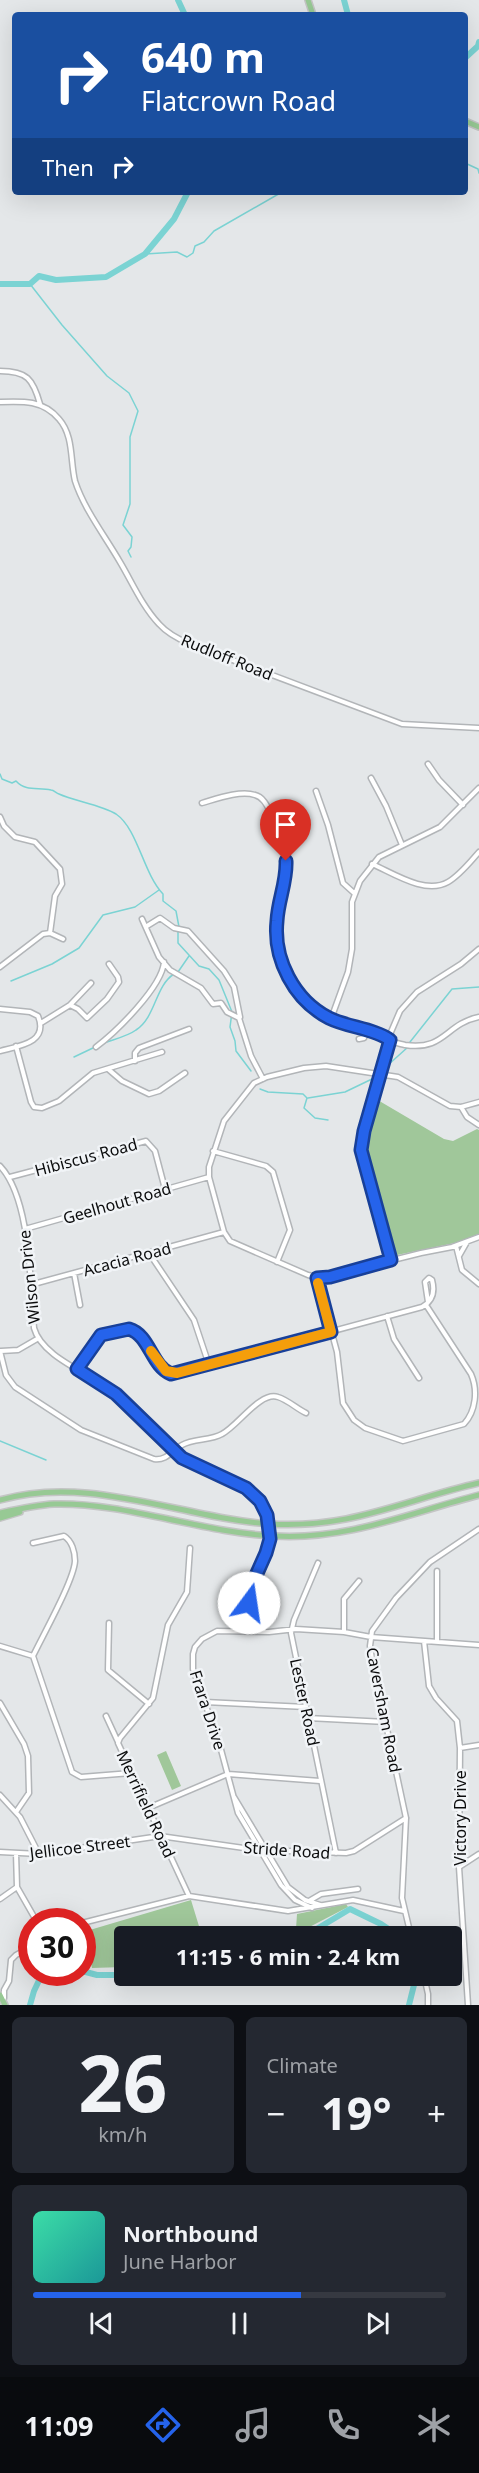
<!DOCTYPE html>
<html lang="en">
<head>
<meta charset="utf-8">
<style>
  body { margin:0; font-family:"Noto Sans",sans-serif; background:#242831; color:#f1f3f6; height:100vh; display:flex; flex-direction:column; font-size:22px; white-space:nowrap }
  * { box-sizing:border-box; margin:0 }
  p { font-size:20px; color:#9ea1a6 }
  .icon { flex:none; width:33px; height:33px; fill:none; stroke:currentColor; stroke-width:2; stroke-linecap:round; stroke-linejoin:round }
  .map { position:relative; height:2005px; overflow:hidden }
  .details { display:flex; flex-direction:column; gap:12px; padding:12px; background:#0d0f14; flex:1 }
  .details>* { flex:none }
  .banner { position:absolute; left:12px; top:12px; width:456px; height:183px; border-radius:6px; box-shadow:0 6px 24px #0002; background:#1a4fa0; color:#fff; overflow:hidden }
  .speed { position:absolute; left:18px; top:1908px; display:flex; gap:12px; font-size:30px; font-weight:700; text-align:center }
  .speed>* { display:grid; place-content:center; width:78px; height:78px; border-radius:50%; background:#171b24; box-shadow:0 6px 24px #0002; line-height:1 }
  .speed .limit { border:9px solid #d22; background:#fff; color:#111 }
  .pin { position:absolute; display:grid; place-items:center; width:51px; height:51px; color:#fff; margin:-62px -26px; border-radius:50% 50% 50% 0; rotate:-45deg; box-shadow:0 0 6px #0007 }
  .pin .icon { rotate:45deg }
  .me { position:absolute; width:66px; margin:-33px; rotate:14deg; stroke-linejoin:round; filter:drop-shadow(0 0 4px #0008) }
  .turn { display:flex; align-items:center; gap:21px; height:126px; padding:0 30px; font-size:27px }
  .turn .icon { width:78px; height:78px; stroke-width:2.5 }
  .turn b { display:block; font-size:42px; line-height:51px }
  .then { display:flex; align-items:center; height:57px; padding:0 30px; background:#0003; gap:12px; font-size:22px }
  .big { font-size:45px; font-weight:700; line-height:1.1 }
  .details .tile { flex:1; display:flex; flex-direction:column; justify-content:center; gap:9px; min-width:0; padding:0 21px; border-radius:9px; background:#242831 }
  .details .dial { align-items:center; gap:0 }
  .dial b { font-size:78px; line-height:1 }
  .song { display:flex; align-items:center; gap:18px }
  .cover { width:72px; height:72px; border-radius:9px; background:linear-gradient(135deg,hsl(160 70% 55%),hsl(180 70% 35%)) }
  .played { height:6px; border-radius:3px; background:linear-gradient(90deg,#2563eb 65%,#363941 65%) }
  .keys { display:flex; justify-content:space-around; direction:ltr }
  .heat { display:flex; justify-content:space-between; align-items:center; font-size:33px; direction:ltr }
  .details .tiles { flex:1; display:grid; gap:12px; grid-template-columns:1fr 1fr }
  .tile:last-child { grid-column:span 2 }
  .trip { position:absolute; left:114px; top:1926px; width:348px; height:60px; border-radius:6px; background:#171b24; box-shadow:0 6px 24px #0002; font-weight:700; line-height:60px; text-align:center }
  .tabs { display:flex; height:96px; justify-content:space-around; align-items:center; background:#090b0e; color:#9ea1a6 }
  .tabs .icon { width:42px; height:42px }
  .tabs .selected { color:#2563eb }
  .tabs b { font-size:27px; color:#f1f3f6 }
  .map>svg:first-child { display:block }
  .green { fill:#a0c79a }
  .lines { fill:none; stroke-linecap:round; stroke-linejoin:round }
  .stream { stroke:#7bd3d3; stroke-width:1.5 }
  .river { stroke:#7bd3d3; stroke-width:6 }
  .minor-casing { stroke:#b2b5b8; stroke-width:7 }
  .highway-casing { stroke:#c4c5c5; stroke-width:8 }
  .minor { stroke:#fff; stroke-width:4 }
  .highway { stroke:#97c994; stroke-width:5 }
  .minor-bridge-casing { stroke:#b2b5b8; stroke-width:7; stroke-linecap:butt }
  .minor-bridge { stroke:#fff; stroke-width:4 }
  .route-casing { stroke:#184099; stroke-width:15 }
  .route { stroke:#2563eb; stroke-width:10 }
  .slow { stroke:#f59e0b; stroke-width:10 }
  .labels { text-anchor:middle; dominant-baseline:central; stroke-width:5; stroke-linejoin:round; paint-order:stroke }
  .street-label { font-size:16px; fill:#0b0c0d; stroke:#f1f4f7 }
</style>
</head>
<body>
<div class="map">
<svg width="479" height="2005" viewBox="0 0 479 2005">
  <rect width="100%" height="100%" fill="#e4e7e9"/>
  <path class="green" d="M376 1099 444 1139 453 1141 477 1129 479 1130V1234L455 1243 392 1256 366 1148Z
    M166 1751 181 1786 172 1790 157 1755Z
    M191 1900 202 1936H124V1967L92 1968 83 1932Z
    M346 1904 348 1907 292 1936H275L296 1929 297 1914Z"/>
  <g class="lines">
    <path class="stream" d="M465 163 478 169 479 173
      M145 254 177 252 187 257 193 253 195 246 204 242 214 231 282 192
      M30 284 62 325 107 376 129 393 138 411 130 437V504L123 525 132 537 131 547 128 551 131 557
      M0 774 2 779 12 783 16 781C26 792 38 787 51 790 54 790 56 793 59 794 74 801 102 805 116 814 138 829 143 873 163 894V901L176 911 179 927
      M178 931V943L199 966 209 969 219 980 232 1012 230 1027 235 1041 236 1051 251 1071
      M178 972 189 956
      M11 981 52 964 79 948 103 915 135 907 159 890
      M410 1042 452 989 479 987
      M104 1043C115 1039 128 1036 136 1030 156 1017 155 986 174 974
      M74 1057 95 1047
      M388 1065 408 1047
      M260 1089 268 1092 303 1094 307 1098 304 1108 315 1118 328 1120
      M308 1098 345 1092 372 1079
      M0 1441 46 1460"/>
    <path class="river" d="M178 0 185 15
      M344 0 348 15
      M465 58 478 46 479 42
      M0 284H30L39 276 56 280 106 277 145 254 174 219 188 192
      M305 1936 350 1909 381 1924 399 1936
      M82 1971 97 1975H124
      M30 2005 34 1991 43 1972
      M409 2005 414 1985 412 1976"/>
    <defs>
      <path id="minor" d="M0 371C27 371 33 379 40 404
        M0 402C23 401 43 400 59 419 74 436 70 461 75 481 84 509 105 536 120 562 132 582 142 606 159 624 167 633 178 639 190 644L402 724 479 728
        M428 764 439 780 463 805
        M371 778 386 806 402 845
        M316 791 328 825 343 883 354 893
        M202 803C216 799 240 790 255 795 264 797 268 808 272 815 282 835 289 859 285 881 282 898 276 914 276 930 277 951 284 973 296 990 318 1020 354 1027 387 1038 393 1043 397 1043 405 1045 445 1051 445 1024 479 1017
        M0 817 4 826 15 837 35 842 60 869 62 884 55 896 50 933
        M372 864C393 873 425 895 448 882 460 875 470 862 479 852
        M142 919 159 957 170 970 201 988 213 1004 221 1003 227 1012 239 1018 251 1056 263 1079
        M147 926 160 918 174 928 188 931 224 971 234 987 240 1017
        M0 967 43 934 50 933 63 939
        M70 1005 78 1009 87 1018 107 999 119 982 118 977 109 964
        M0 1009 30 1012 38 1016C49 1043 19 1046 0 1051
        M331 1019 348 972 352 949V902L360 881 379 857 440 827 479 788
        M41 1023 70 1005 91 983
        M359 1039 364 1038 367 1031
        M16 1046 31 1102 34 1107 42 1108 59 1101 93 1073 162 1052
        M96 1047C116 1032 162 987 164 962
        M135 1061V1053L139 1048 189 1029
        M108 1069 122 1081 149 1094 159 1091 185 1073
        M479 1102 461 1107 450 1106 398 1077 326 1066 304 1068 267 1077 254 1083 224 1121 209 1167V1177L224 1232 230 1241 308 1275 321 1278 421 1253 452 1247 479 1237
        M461 1107 467 1117 479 1125
        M213 1151 266 1166 273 1172 290 1230 277 1262
        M0 1166C31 1199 30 1284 34 1328 42 1358 92 1374 115 1393 139 1413 157 1439 181 1458 210 1479 252 1478 267 1515
        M10 1177 146 1141 155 1151 165 1189
        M25 1229 209 1177
        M456 1246 462 1270 479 1284
        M149 1253 194 1320 209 1365
        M459 1256 467 1242
        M391 1260 361 1150 364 1131 391 1032 400 1011 417 992 461 964 479 949
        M74 1273 80 1305
        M317 1278 337 1352 343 1403 354 1420 365 1428 403 1441 464 1424C476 1411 478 1390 471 1374L426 1305
        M30 1285 224 1232
        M387 1316 394 1339 419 1378
        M0 1351 6 1375 15 1387 81 1430 154 1459C166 1461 172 1451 182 1445 194 1438 210 1441 222 1434 238 1426 260 1391 278 1397 288 1400 297 1409 306 1413
        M1 1351 18 1350 37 1339
        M77 1369 101 1335 129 1329 140 1335 166 1371 177 1373 422 1307C433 1301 435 1291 432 1280L429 1278 425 1282 428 1302
        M33 1543 64 1536C72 1541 75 1552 75 1561 74 1580 43 1635 33 1656L72 1772 81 1777 131 1773
        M318 1563 294 1620 291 1633 336 1853
        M437 1571V1642
        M109 1623 108 1670 149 1704
        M253 1631C247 1600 250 1581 266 1553
        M344 1632V1599L359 1581
        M424 1641 429 1686 436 1698 457 1721 460 1748 459 1867 468 2005
        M0 1646 33 1656
        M205 1702 306 1707
        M0 1703 24 1744 28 1756 29 1793 16 1812
        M106 1716 118 1742
        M308 1718 386 1722
        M460 1748 479 1745
        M0 1795 20 1817 39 1854
        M234 1797 288 1887 305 1900 320 1905
        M148 1808 228 1774 320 1781
        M0 1852 39 1854 160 1836 258 1850 346 1853 354 1851 406 1818
        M16 1853 17 1887 37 1922
        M459 1867 479 1854
        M189 1896 118 1743 120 1738 153 1698 168 1625 187 1592 190 1548
        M0 1899 17 1887
        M309 1901 321 1894 358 1889
        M312 1908 295 1900 281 1885 238 1813 220 1746 193 1669V1654L195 1647 202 1639 217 1631 269 1632 296 1629 344 1632 371 1637 479 1645
        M82 1923 189 1896 288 1911 353 1900 404 1911
        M411 1936 402 1898 406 1818 372 1659 370 1646 372 1631 396 1598 430 1562 479 1529
        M424 1976 428 1994V2005
        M4 1998V1990L9 1981 11 1960 16 1955 32 1946"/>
      <path id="highway" d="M308 0 313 15
        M465 121 479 127
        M0 1500C89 1474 182 1518 270 1524 351 1529 404 1500 479 1483
        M0 1513C18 1509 36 1505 54 1504 125 1502 202 1533 275 1536 349 1540 409 1513 479 1495
        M0 1518 20 1512
        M0 1995 5 2005"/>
    </defs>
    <use href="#minor" class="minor-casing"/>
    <use href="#highway" class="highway-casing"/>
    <use href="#minor" class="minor"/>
    <use href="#highway" class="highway"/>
    <defs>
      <path id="minor-bridge" d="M266 1553 270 1533 267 1515"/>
    </defs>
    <use href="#minor-bridge" class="minor-bridge-casing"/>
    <use href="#minor-bridge" class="minor-bridge"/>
  </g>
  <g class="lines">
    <defs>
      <path id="route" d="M249 1603 254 1580 266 1553 270 1539 267 1515 260 1501 246 1488 182 1458 116 1394 77 1369 101 1335 129 1329C150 1335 151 1366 171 1374L331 1332 317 1278 330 1277 391 1260 361 1150 364 1131 390 1040C375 1029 347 1027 329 1018 294 1000 273 959 277 921 278 900 287 882 286 861"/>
    </defs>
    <use href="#route" class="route-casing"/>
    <use href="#route" class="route"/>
    <path class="slow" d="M151 1351 166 1371 177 1373 331 1332 318 1283"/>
  </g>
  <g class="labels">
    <g class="street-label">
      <text transform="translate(227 657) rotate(22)">Rudloff Road</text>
      <text transform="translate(86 1157) rotate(-15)">Hibiscus Road</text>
      <text transform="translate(117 1203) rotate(-16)">Geelhout Road</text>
      <text transform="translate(127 1259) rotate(-15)">Acacia Road</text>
      <text transform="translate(29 1277) rotate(-96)">Wilson Drive</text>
      <text transform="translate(305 1702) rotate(78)">Lester Road</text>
      <text transform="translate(208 1710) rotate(72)">Frara Drive</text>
      <text transform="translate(384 1710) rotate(79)">Caversham Road</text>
      <text transform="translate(146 1804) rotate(65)">Merrifield Road</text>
      <text transform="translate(460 1818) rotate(-90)">Victory Drive</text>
      <text transform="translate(80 1847) rotate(-7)">Jellicoe Street</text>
      <text transform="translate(287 1850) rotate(4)">Stride Road</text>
    </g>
  </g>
</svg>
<div class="speed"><div class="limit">30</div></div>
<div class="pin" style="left:286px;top:861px;background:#d93025"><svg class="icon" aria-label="arrive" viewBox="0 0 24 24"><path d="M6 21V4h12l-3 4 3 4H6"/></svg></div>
<svg class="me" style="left:249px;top:1603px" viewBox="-20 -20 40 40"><circle r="19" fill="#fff"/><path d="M0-13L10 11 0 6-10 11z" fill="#2563eb"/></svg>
<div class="trip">11:15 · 6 min · 2.4 km</div>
<div class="banner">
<div class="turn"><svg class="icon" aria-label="right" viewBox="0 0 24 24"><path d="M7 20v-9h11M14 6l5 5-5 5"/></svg><div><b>640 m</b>Flatcrown Road</div></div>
<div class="then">Then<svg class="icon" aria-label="right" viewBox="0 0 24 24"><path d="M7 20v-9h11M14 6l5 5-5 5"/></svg></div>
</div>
</div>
<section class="details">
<div class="tiles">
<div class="tile dial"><b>26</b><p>km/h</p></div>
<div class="tile"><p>Climate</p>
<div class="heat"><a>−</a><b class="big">19°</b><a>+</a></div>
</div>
<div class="tile">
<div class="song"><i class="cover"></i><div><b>Northbound</b><p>June Harbor</p></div></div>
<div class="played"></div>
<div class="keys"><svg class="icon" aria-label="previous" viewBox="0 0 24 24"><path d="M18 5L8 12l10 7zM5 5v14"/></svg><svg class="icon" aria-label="pause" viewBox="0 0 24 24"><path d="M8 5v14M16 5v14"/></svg><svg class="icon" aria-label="next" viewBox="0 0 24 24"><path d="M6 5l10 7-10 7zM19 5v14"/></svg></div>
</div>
</div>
</section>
<nav class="tabs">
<b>11:09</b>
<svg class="icon selected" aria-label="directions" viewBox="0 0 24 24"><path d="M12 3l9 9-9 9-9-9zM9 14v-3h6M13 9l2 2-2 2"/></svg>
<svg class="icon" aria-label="music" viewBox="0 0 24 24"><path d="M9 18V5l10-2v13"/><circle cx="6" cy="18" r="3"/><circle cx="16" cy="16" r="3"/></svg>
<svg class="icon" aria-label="phone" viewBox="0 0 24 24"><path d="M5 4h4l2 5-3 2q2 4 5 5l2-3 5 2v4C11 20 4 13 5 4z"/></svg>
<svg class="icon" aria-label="climate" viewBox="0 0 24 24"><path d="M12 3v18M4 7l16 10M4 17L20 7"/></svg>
</nav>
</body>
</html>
